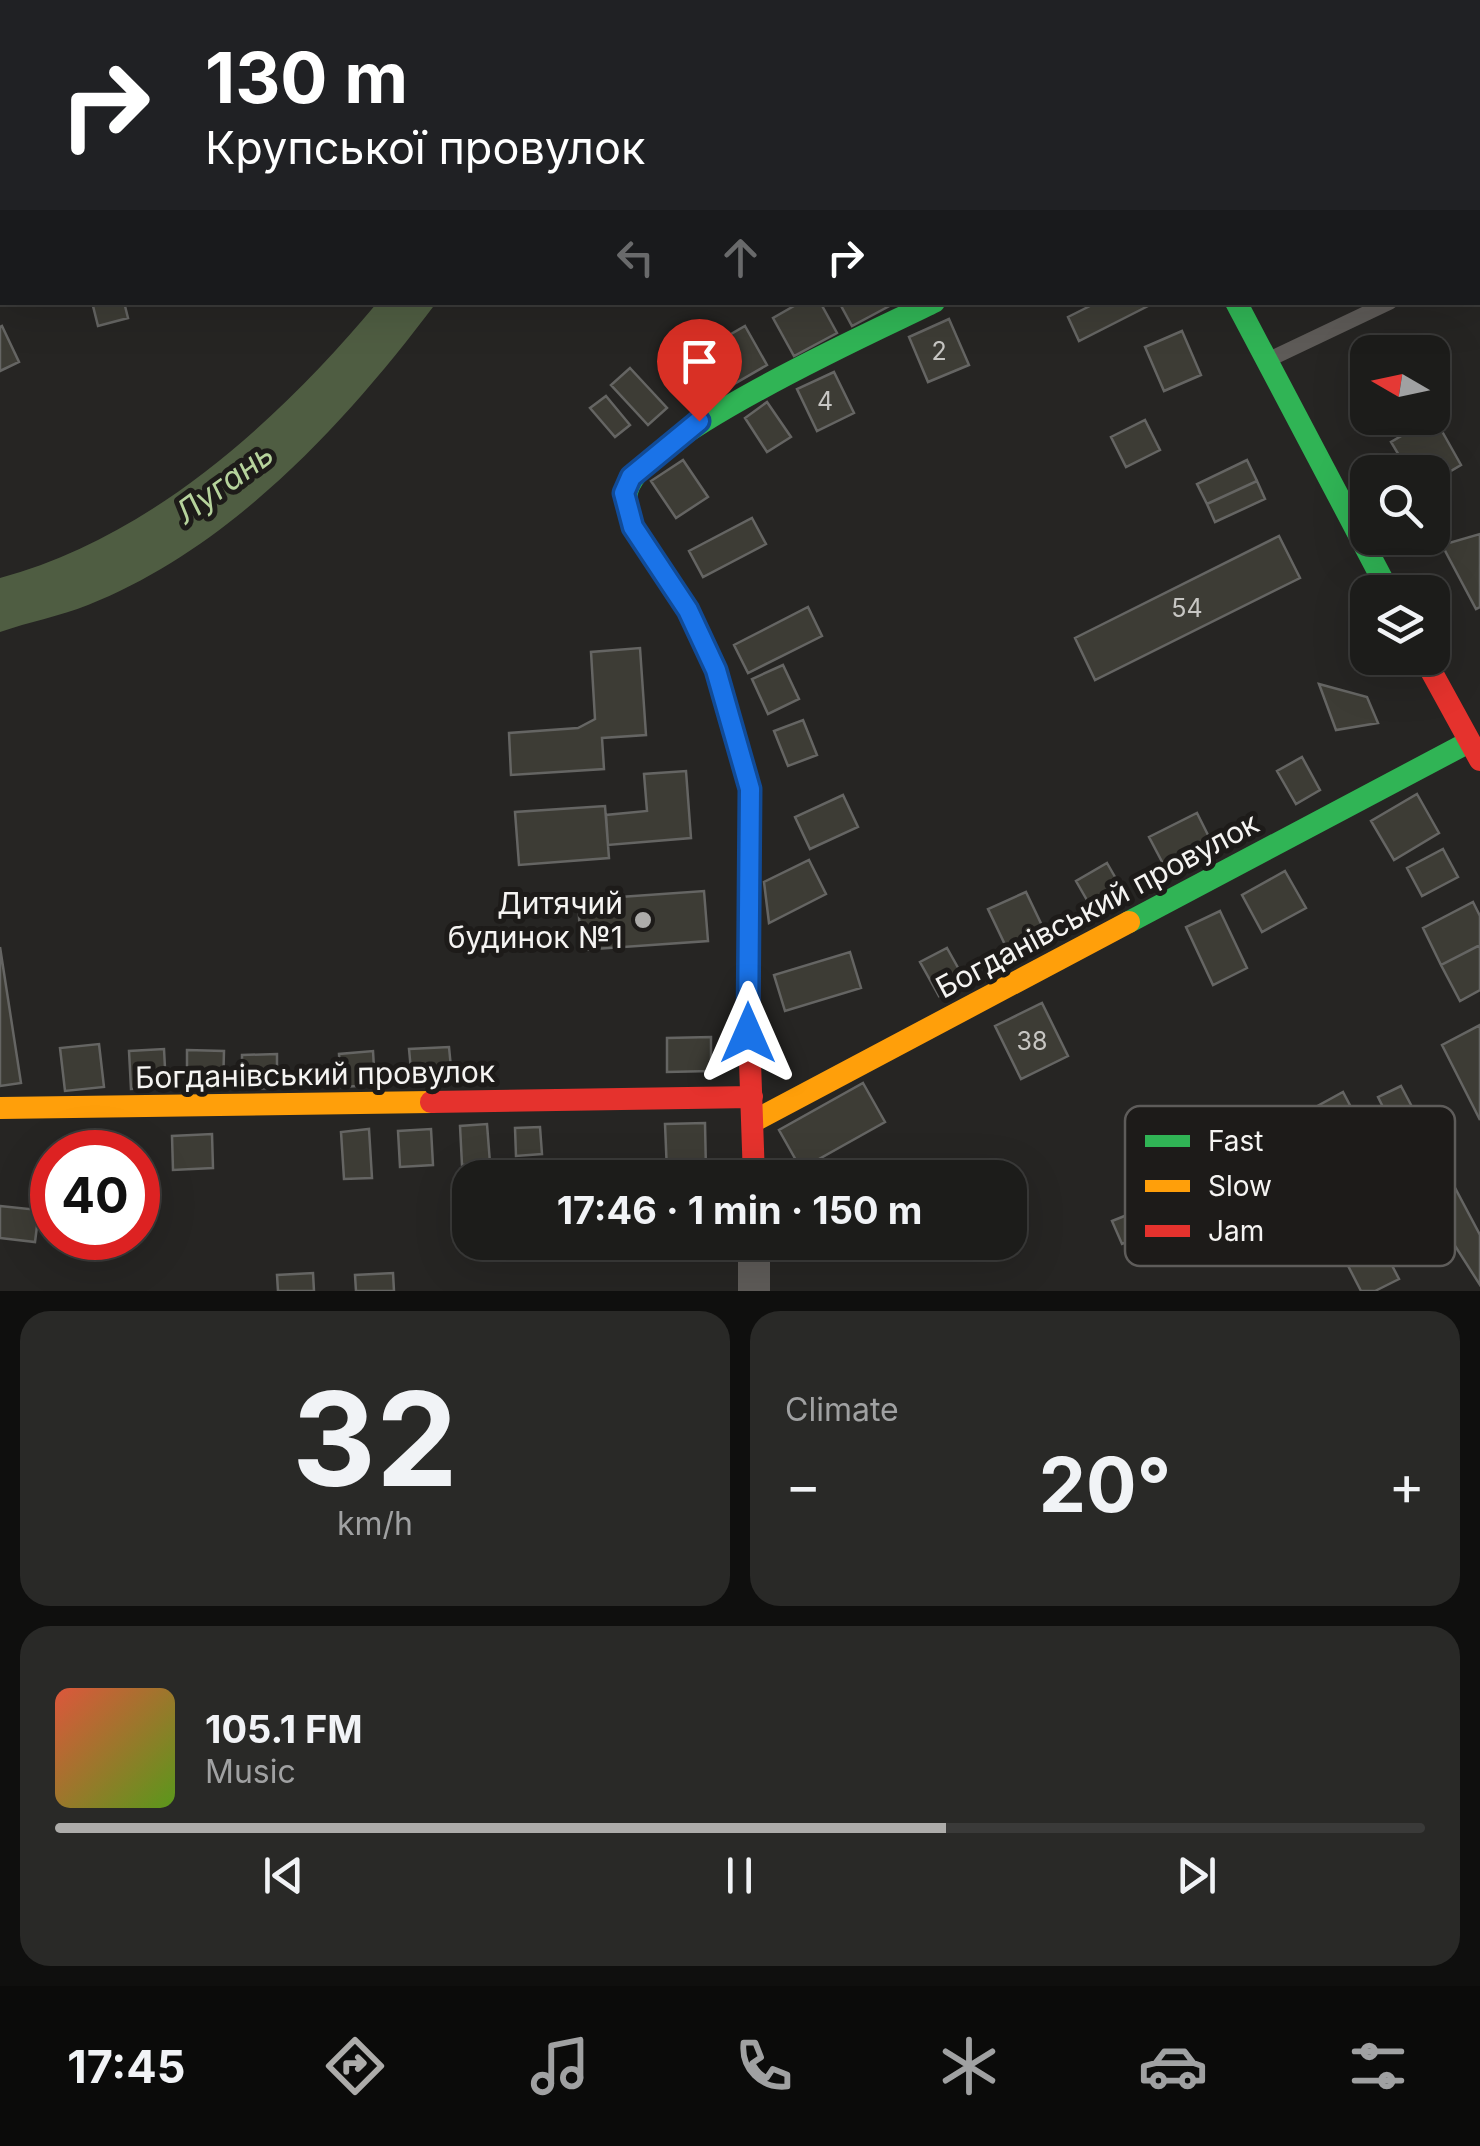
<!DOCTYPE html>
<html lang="en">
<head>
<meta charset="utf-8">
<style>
  body { margin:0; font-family:Inter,sans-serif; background:#292927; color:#f1f3f6; height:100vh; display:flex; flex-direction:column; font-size:38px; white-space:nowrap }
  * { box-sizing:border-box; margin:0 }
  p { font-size:32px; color:#a0a1a2 }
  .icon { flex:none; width:55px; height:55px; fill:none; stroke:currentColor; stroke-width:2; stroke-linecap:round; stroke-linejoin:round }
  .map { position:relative; height:1291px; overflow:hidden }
  .sheet { display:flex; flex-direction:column; gap:20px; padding:20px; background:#0f0f0e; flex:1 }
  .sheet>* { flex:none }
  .hud { position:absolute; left:0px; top:0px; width:1480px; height:305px; box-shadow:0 10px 40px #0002,0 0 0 2px #3a3a39; background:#202124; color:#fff; overflow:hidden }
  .needle { width:65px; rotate:279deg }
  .fabs { position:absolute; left:1350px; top:335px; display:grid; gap:20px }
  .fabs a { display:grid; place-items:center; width:100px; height:100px; border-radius:20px; background:#1c1c1a; box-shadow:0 10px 40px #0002,0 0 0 2px #3a3a39; font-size:50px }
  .speed { position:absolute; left:30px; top:1130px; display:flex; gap:20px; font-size:50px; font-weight:700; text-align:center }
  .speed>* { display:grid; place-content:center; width:130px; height:130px; border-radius:50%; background:#1c1c1a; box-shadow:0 10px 40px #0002,0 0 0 2px #3a3a39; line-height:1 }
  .speed .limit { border:15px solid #d22; background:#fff; color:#111 }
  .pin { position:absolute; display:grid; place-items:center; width:85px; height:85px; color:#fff; margin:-102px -42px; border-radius:50% 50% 50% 0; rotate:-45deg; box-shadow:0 0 10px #0007 }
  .pin .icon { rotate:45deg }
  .me { position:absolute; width:110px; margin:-55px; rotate:0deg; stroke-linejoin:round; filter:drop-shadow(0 0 8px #0008) }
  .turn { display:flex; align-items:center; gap:35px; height:210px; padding:0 40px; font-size:45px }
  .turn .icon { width:130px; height:130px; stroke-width:2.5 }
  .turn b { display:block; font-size:70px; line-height:85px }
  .lanes { display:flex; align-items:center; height:95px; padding:0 40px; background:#0003; justify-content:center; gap:50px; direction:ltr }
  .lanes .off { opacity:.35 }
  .big { font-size:75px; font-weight:700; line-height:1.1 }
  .sheet .widget { flex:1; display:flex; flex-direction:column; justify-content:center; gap:15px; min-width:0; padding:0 35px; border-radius:30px; background:#292927 }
  .sheet .dial { align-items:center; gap:0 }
  .dial b { font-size:130px; line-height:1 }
  .song { display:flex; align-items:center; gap:30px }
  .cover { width:120px; height:120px; border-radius:15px; background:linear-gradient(135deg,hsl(10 70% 55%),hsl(90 70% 35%)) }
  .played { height:10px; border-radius:5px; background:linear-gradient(90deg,#adacaa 65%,#3a3a39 65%) }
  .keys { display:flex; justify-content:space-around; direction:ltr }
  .heat { display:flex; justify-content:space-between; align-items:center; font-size:55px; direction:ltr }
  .sheet .tiles { flex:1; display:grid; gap:20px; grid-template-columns:1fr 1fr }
  .widget:last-child { grid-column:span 2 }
  .trip { position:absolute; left:452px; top:1160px; width:575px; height:100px; border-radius:30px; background:#1c1c1a; box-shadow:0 10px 40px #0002,0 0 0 2px #3a3a39; font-weight:700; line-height:100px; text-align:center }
  .menu { display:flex; height:160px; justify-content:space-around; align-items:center; background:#0b0b0a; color:#a0a1a2 }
  .menu .icon { width:70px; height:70px }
  .menu .selected { color:#adacaa }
  .menu b { font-size:45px; color:#f1f3f6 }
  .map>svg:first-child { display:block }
  .water { fill:#4f5d42 }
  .building { fill:#3d3c35; stroke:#656563; stroke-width:2.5 }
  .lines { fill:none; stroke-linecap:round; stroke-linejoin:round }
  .lane { stroke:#5e5b58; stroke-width:15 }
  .street { stroke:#5e5b58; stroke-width:32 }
  .fast { stroke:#30b455; stroke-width:22 }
  .slow { stroke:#ff9f0a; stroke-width:22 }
  .jam { stroke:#e5322d; stroke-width:22 }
  .route-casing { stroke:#114b97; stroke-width:25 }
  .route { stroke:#1a73e8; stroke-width:18 }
  .poi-dot { fill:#adacaa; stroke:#1d1b19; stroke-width:4 }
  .labels { text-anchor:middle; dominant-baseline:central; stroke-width:10; stroke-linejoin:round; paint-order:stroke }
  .number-label { font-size:25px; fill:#c7c6c3 }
  .poi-label { font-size:30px; fill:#f5f4f2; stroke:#1d1b19; text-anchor:end }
  .street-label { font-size:30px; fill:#f5f4f2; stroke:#1d1b19 }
  .water-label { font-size:32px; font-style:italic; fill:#b6d39c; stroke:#1d1b19 }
  .key { fill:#1d1b19; stroke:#5e5c5a; stroke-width:2.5 }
  .key-label { font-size:28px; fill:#f5f4f2 }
</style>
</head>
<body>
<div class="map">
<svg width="1480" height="1291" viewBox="0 0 1480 1291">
  <rect width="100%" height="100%" fill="#262523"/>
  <path class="water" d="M377 303H436C346 423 231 548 88 605 60 616 29 622 0 632V578C152 537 279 420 377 303Z"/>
  <path class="building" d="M861 0H961L962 2H863Z
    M92 302H124L128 318 98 326Z
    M801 302H820L837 333 794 356 773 318Z
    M839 302 895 303 852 326Z
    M1098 302H1156L1079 341 1068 317Z
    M949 319 969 365 928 382 909 337Z
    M2 326 19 362 0 371V327Z
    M745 326 767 365 715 395 693 356Z
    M1182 331 1201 375 1164 391 1145 347Z
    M630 368 667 408 648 425 611 385Z
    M834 372 854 413 817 431 797 389Z
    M606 396 630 425 615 437 590 408Z
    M767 402 791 437 767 452 745 418Z
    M1434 417 1461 465 1432 482V472H1409L1391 442Z
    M1145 420 1160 450 1126 467 1111 437Z
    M683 460 708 497 676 518 651 481Z
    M1247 460 1257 481 1207 504 1197 484Z
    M1257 481 1265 499 1215 522 1207 504Z
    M752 518 766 544 703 577 689 551Z
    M1480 534V607L1476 609 1442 545Z
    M1279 536 1300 578 1095 680 1075 638Z
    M808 607 822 636 748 673 734 645Z
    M640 648 646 735 602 738 604 769 511 775 509 733 578 728 595 719 591 652Z
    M783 665 799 699 768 714 752 679Z
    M1319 684 1367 697 1378 723 1336 730Z
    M803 720 817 755 788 766 774 731Z
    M1302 757 1320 790 1296 804 1277 771Z
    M686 771 691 838 608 845 606 815 647 811 644 774Z
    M1417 794 1439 833 1394 860 1371 821Z
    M843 795 858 827 810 849 795 817Z
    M605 806 609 858 519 865 515 812Z
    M1197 813 1216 851 1169 875 1149 837Z
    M1443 849 1458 877 1422 896 1407 868Z
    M809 860 826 894 769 923 764 882Z
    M1107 863 1126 896 1095 914 1076 881Z
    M1285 871 1306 908 1262 932 1242 895Z
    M704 891 708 941 581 950 578 900Z
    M1026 892 1047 936 1009 953 988 909Z
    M1473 902 1480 916V945L1441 965 1423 928Z
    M1220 911 1247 968 1213 985 1186 927Z
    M1480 945V990L1460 1001 1441 965Z
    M0 947 21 1083 0 1086Z
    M947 948 966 982 939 996 920 962Z
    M850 952 861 988 785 1011 774 975Z
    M1042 1003 1068 1056 1021 1079 995 1026Z
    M1480 1025V1120L1442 1045Z
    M711 1037V1071L667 1072V1038Z
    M99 1044 104 1087 65 1091 60 1048Z
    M449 1047 452 1078 412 1081 409 1049Z
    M164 1049 166 1087 131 1089 129 1051Z
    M187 1050 224 1051 223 1087 187 1086Z
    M373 1051 375 1085 341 1087 339 1054Z
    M277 1054V1088L242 1089V1055Z
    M863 1083 885 1122 801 1169 779 1130Z
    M1401 1086 1480 1235V1285L1443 1227 1378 1097Z
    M1343 1092 1381 1164 1330 1191 1292 1120Z
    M705 1123 706 1171 667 1172 665 1124Z
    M487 1124 490 1163 462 1165 460 1126Z
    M540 1127 542 1154 516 1156 515 1128Z
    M369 1129 372 1178 344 1179 341 1132Z
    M431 1129 433 1165 400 1167 398 1131Z
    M212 1134 213 1168 173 1170 172 1136Z
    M126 1139V1152H89L88 1140Z
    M1152 1205 1161 1228 1122 1244 1112 1221Z
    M0 1206 39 1210 35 1242 0 1238Z
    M1377 1236 1399 1279 1375 1291H1361L1342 1254Z
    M650 1242H701L702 1247 650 1250Z
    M313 1273 314 1291H278L277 1275Z
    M393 1273 394 1291H356L355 1275Z"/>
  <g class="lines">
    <path class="lane" d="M1478 254 1480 253
      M1270 359 1390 302"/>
    <path class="street" d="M77 0 78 2
      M754 1242V1291"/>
    <path class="fast" d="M1236 302 1389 592
      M627 503C614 445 883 328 934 302
      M1129 922 1469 742"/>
    <path class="slow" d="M1086 0 1087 2
      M0 1108 431 1102
      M754 1121 1129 922"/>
    <path class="jam" d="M627 503 633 527 688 610 716 671 750 789 749 1033 754 1178
      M1424 658 1480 760
      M431 1102 752 1097"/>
  </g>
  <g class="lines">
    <defs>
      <path id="route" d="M699 421 631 477 624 493 633 527 688 610 716 670 750 789 748 1033"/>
    </defs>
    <use href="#route" class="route-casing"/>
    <use href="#route" class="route"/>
  </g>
  <circle class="poi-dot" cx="643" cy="920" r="10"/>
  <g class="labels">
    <g class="number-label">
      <text x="939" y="351">2</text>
      <text x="825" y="401">4</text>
      <text x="1187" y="608">54</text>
      <text x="1032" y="1041">38</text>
    </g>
    <g class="poi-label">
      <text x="623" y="903">Дитячий<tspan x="623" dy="34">будинок №1</tspan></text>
    </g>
    <g class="street-label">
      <text transform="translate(1097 905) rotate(-28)">Богданівський провулок</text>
      <text transform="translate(315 1074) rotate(-1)">Богданівський провулок</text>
    </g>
    <g class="water-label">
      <text transform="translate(224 483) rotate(-36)">Лугань</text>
    </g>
  </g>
  <rect x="1125" y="1106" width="330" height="160" rx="15" class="key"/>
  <rect x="1145" y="1135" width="45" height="12" fill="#30b455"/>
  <rect x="1145" y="1180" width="45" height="12" fill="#ff9f0a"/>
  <rect x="1145" y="1225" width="45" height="12" fill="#e5322d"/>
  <g class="key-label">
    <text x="1208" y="1151">Fast</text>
    <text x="1208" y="1196">Slow</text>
    <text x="1208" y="1241">Jam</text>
  </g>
</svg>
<div class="fabs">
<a><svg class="needle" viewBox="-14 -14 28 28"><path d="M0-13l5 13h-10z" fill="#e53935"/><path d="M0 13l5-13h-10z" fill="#a0a1a2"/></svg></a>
<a><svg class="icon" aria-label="search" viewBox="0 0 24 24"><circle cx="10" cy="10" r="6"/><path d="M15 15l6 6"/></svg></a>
<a><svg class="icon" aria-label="layers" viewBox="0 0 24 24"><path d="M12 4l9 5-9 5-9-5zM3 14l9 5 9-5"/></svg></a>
</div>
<div class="speed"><div class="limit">40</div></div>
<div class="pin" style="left:699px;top:421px;background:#d93025"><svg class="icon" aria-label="arrive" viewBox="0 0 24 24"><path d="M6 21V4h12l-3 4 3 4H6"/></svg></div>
<svg class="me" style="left:748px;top:1033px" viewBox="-20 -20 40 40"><path d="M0-17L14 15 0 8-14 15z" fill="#1a73e8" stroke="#fff" stroke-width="4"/></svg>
<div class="trip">17:46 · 1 min · 150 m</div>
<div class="hud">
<div class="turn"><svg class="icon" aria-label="right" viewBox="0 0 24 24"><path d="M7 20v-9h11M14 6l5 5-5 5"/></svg><div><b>130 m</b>Крупської провулок</div></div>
<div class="lanes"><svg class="icon off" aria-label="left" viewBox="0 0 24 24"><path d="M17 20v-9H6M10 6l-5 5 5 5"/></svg><svg class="icon off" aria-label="ahead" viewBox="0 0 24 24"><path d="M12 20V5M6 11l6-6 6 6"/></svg><svg class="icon" aria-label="right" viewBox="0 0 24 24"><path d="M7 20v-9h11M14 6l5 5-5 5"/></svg></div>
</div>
</div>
<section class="sheet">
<div class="tiles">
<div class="widget dial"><b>32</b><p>km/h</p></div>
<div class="widget"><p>Climate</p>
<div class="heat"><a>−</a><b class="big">20°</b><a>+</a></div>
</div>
<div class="widget">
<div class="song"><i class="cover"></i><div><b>105.1 FM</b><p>Music</p></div></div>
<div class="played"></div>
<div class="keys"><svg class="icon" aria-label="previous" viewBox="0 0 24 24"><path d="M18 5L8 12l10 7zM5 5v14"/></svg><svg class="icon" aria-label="pause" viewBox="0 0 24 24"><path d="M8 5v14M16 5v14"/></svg><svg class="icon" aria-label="next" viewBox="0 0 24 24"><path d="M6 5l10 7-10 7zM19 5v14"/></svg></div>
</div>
</div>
</section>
<nav class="menu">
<b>17:45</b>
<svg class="icon selected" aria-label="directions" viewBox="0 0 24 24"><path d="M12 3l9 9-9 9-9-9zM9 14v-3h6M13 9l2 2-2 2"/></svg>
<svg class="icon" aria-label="music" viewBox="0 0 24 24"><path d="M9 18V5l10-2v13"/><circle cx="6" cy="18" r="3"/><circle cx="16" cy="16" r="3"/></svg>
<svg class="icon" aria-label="phone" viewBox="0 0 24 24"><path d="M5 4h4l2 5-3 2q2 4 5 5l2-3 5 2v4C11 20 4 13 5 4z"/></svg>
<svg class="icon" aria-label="climate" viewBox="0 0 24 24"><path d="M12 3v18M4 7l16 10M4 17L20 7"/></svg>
<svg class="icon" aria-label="car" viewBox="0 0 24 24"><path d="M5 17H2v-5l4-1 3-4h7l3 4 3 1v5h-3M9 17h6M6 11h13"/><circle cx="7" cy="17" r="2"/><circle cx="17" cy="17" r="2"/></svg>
<svg class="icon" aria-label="filters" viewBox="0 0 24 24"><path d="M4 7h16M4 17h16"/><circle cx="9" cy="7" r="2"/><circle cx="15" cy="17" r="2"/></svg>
</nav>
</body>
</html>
